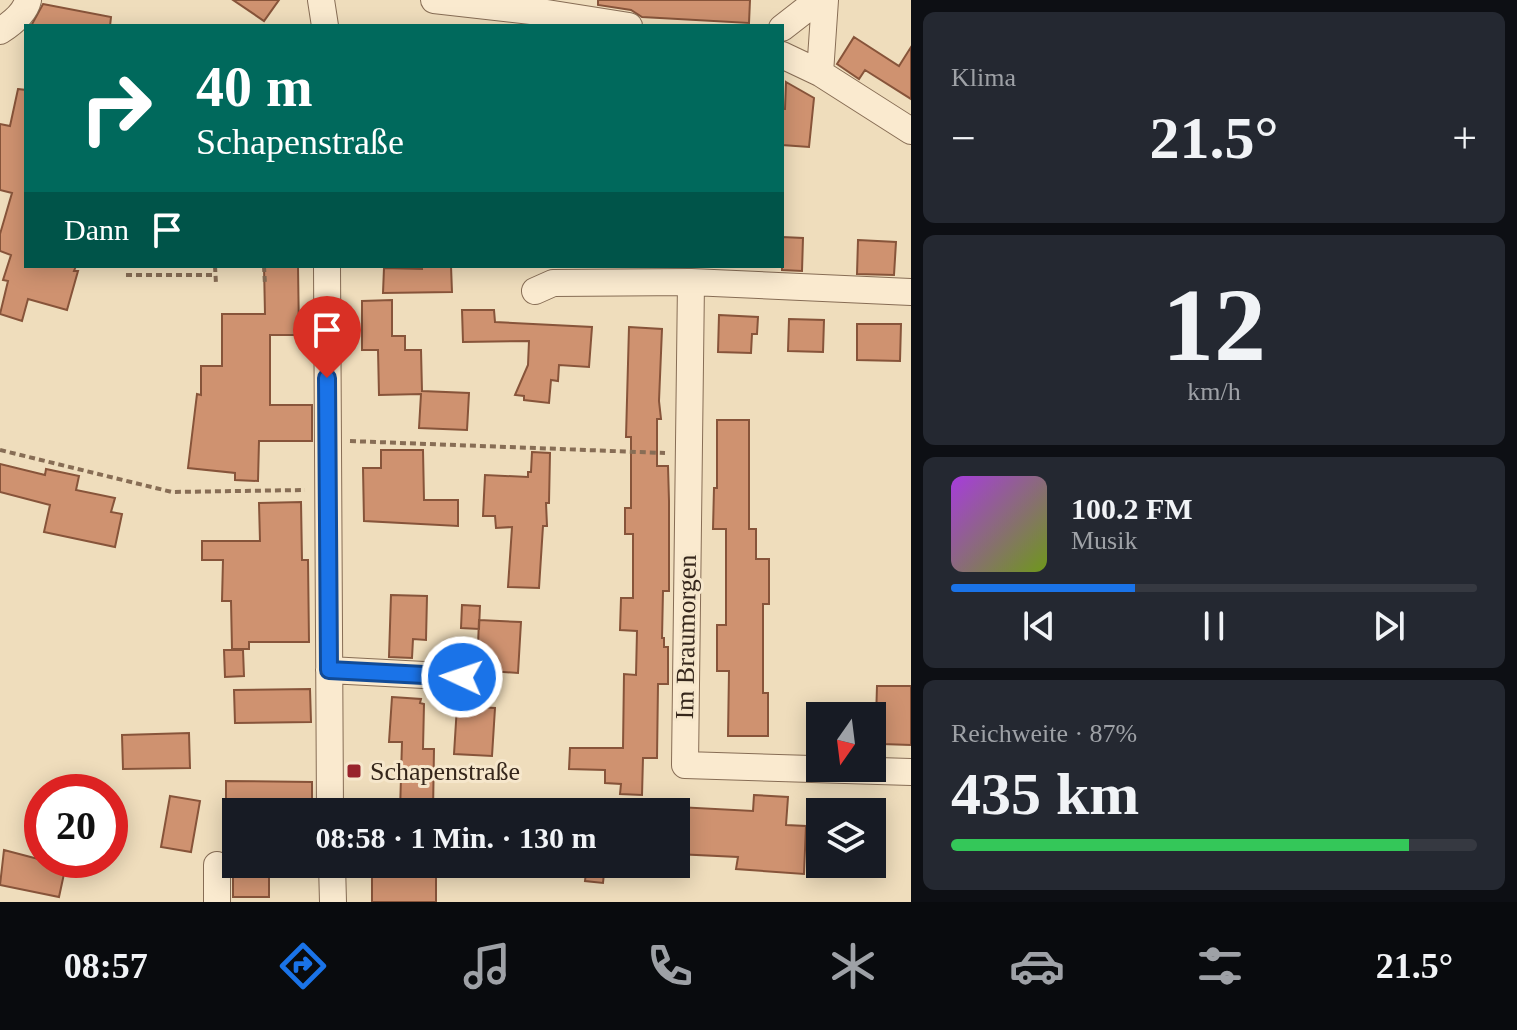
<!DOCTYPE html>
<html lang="de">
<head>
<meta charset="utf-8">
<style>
  body { margin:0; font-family:"Times New Roman",serif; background:#242831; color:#f1f3f6; height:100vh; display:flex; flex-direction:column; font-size:30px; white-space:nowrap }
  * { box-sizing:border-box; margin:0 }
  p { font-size:26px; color:#9ea1a6 }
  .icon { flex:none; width:44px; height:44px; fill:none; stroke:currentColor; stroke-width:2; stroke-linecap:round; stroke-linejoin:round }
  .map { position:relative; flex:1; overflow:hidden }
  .details { display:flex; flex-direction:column; gap:12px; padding:12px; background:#0d0f14; width:606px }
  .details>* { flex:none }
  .top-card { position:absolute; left:24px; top:24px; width:760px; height:244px; border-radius:0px; box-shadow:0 4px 20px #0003; background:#00695c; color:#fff; overflow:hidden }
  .needle { width:52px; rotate:194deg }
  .controls { position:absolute; left:806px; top:702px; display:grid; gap:16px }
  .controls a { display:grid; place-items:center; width:80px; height:80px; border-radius:0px; background:#171b24; box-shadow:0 4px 20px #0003; font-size:40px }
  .speed { position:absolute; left:24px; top:774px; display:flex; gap:16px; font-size:40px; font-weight:700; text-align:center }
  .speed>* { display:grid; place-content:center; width:104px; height:104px; border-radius:50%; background:#171b24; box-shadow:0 4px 20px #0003; line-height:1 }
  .speed .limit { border:12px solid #d22; background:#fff; color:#111 }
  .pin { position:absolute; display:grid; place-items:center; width:68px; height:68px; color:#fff; margin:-82px -34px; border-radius:50% 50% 50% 0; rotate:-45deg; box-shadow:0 0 8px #0007 }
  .pin .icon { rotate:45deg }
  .me { position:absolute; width:88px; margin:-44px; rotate:273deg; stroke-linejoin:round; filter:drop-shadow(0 0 6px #0008) }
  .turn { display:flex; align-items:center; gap:28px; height:168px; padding:0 40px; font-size:36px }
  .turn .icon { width:104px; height:104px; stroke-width:2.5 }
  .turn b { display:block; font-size:56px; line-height:68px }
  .then { display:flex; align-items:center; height:76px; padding:0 40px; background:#0003; gap:16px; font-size:30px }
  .big { font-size:60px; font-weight:800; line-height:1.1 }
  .details .tile { flex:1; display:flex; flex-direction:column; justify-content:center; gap:12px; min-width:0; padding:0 28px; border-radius:12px; background:#242831 }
  .details .dial { align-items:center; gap:0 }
  .dial b { font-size:104px; line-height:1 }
  .song { display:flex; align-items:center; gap:24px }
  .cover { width:96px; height:96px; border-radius:12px; background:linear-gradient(135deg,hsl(280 70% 55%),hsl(80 70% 35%)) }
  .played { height:8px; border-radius:4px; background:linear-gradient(90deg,#1a73e8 35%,#363941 35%) }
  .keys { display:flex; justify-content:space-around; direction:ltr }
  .heat { display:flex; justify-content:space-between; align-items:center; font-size:44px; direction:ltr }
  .charge { height:12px; border-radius:6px; background:linear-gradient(90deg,#34c759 87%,#363941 0) }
  .trip { position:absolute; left:222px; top:798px; width:468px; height:80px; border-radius:0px; background:#171b24; box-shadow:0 4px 20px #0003; font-weight:800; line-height:80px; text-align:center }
  .tab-bar { display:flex; height:128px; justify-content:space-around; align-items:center; background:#090b0e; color:#9ea1a6 }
  .tab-bar .icon { width:56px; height:56px }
  .tab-bar .current { color:#1a73e8 }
  .tab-bar b { font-size:36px; color:#f1f3f6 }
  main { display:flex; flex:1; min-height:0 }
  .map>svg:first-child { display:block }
  .building { fill:#cf9270; stroke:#87543a; stroke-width:2 }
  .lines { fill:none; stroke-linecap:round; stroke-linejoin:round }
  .minor-casing { stroke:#876d55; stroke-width:28 }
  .path { stroke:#876d55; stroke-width:4; stroke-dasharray:6 4; stroke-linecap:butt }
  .minor { stroke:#faeacf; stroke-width:26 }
  .route-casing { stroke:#114b97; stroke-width:20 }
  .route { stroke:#1a73e8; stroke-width:14 }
  .poi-dot { fill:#98232b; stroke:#f6e7cc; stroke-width:3 }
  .labels { text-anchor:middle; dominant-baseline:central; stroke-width:6; stroke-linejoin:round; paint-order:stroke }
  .street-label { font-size:26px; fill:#35261b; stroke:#f6e7cc }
  .poi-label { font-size:26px; fill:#35261b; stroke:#f6e7cc; text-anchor:start }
</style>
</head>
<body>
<main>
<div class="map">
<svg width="911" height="902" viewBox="0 0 911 902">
  <rect width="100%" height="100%" fill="#efddbc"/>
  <path class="building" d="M233 0H279L264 21Z
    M598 0H750L749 23 642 17 631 10 598 5Z
    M43 4 111 17 110 26H31Z
    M854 37 899 66 911 47V99L865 70 859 79 837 64Z
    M786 82 814 98 809 147 782 145V109H785Z
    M18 89 26 90V266H76L74 271H78L67 310 28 299 22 321 0 314 8 281 3 280 11 255 0 251V234L12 193 0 190V124L10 126Z
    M782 237 803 238 802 271 782 270Z
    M858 240 896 242 894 275 857 274Z
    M264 266H298L299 335H270V405H312V441H259L258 481 235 480V473L188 468 197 394 201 395V366H222V314H265Z
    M422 266H451L452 292 383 293 384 268 422 269Z
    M392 300V336H405V350H421L422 391 469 393 467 430 419 428 421 394 379 395 378 350H362V301Z
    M462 310H494L495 322 592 327 589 367 559 365 558 381 551 380 549 403 524 400V396L515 395 528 365 529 341 463 342Z
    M719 315 758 317 757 334H752L751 353 718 352Z
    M789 319 824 320 823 352 788 351Z
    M857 324H901L900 361 857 360Z
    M629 327 662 329 659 401 661 419H657V466H668L669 501V591H663L662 638H664V647H668V684H658L657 758H643L642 795 620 794 621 784 605 783V770L569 769 570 748H623L624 674 636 675 637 631 620 630 621 598H633V534H625V508H631V437H626Z
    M717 420H749V529H756V559H769V604H763V693H768V736H728L729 671H717V625H726V529H713L714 488H717Z
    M381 450H423L424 500H458V526L364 521 363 468H381Z
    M532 452 550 453 549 503H546L547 526H543L539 588 508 587 512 527 496 528 495 516H483L485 475 528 477V472H531Z
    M0 464 45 475 46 469 79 476 76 490 115 498 111 512 122 514 115 547 44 532 50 505 0 492Z
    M301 502 302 560H308L309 642H249V649H232L231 601H222L223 560H202V541H260L259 503Z
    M391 595 427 596 426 640 413 639 412 658 389 657Z
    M462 605 480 606 479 629 461 628Z
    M479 620 521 622 518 673 477 670Z
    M224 650H243L244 676 225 677Z
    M877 686H911V745L882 744V719H876Z
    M310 689 311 722 235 723 234 690Z
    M392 697 421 699 420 703 424 704 423 749H434L433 812H400L402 742H389Z
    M457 706 495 708 492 756 454 754Z
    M189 733 190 768 123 769 122 735Z
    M226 781 312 782V812H226Z
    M754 795 788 797 786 825 806 826 804 874 736 869 738 857 676 854 678 807 753 811Z
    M170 796 200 801 191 852 161 847Z
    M4 850 42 860H67L59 897 0 885Z
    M233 864H269V897H233Z
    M587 864H605L603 883 585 881Z
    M372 867 436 873V902H372Z"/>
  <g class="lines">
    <defs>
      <path id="minor" d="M321 0 325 26
        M434 0 540 12 629 26
        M782 28 818 0
        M0 31C11 24 25 13 28 0
        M782 55 820 73 911 131
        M820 73 825 0
        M327 266 330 812
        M535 291 553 283 691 282
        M911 292 691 282 685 765 911 772
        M329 670 462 677
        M332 864 333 902
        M217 865V902"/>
    </defs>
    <use href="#minor" class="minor-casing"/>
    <path class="path" d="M215 266 216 284
      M264 266 265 285
      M126 275H215
      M350 441 665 453
      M0 450 172 492 305 490"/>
    <use href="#minor" class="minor"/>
  </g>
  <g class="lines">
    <defs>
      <path id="route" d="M327 378 329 670 462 677"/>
    </defs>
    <use href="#route" class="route-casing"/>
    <use href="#route" class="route"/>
  </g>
  <rect class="poi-dot" x="346" y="763" width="16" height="16" rx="4"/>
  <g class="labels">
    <g class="street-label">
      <text transform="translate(686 637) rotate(-89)">Im Braumorgen</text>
    </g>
    <g class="poi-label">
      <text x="370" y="771">Schapenstraße</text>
    </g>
  </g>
</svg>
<div class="controls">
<a><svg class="needle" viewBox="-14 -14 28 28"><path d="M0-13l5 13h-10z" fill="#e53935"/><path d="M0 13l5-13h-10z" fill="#9ea1a6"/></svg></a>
<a><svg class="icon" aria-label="layers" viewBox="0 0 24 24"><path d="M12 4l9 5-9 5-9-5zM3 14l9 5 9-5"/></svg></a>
</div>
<div class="speed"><div class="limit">20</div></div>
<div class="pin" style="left:327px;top:378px;background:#d93025"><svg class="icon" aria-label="arrive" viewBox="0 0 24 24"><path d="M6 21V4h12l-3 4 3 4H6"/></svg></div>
<svg class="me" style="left:462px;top:677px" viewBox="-20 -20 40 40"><circle r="17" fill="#1a73e8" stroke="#fff" stroke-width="3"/><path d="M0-11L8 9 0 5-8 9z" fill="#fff"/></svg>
<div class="trip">08:58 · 1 Min. · 130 m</div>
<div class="top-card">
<div class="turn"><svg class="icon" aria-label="right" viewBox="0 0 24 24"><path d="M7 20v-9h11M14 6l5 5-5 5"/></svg><div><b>40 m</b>Schapenstraße</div></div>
<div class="then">Dann<svg class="icon" aria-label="arrive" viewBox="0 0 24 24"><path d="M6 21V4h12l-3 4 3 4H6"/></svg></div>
</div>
</div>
<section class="details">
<div class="tile"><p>Klima</p>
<div class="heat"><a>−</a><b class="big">21.5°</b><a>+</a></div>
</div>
<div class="tile dial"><b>12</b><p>km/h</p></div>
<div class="tile">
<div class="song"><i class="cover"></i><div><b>100.2 FM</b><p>Musik</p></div></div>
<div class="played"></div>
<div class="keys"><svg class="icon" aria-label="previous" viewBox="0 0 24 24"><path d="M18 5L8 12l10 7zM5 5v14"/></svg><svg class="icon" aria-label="pause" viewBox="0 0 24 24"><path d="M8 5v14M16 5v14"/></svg><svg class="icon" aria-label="next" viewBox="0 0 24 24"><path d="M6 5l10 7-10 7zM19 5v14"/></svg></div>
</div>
<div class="tile"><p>Reichweite · 87%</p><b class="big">435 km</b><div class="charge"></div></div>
</section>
</main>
<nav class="tab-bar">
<b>08:57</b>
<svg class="icon current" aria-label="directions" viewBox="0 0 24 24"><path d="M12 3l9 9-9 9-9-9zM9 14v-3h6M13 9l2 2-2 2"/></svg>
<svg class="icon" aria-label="music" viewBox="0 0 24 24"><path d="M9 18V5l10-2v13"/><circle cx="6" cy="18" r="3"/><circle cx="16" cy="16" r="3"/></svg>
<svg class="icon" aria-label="phone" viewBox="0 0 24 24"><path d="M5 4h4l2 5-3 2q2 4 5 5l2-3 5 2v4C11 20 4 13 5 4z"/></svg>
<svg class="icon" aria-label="climate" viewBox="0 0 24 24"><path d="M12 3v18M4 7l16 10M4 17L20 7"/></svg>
<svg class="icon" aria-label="car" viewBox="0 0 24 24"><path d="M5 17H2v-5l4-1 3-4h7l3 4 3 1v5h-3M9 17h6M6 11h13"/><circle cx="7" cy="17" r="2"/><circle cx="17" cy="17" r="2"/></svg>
<svg class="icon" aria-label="filters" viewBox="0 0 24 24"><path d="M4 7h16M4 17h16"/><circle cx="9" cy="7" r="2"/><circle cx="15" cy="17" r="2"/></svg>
<b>21.5°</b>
</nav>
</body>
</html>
